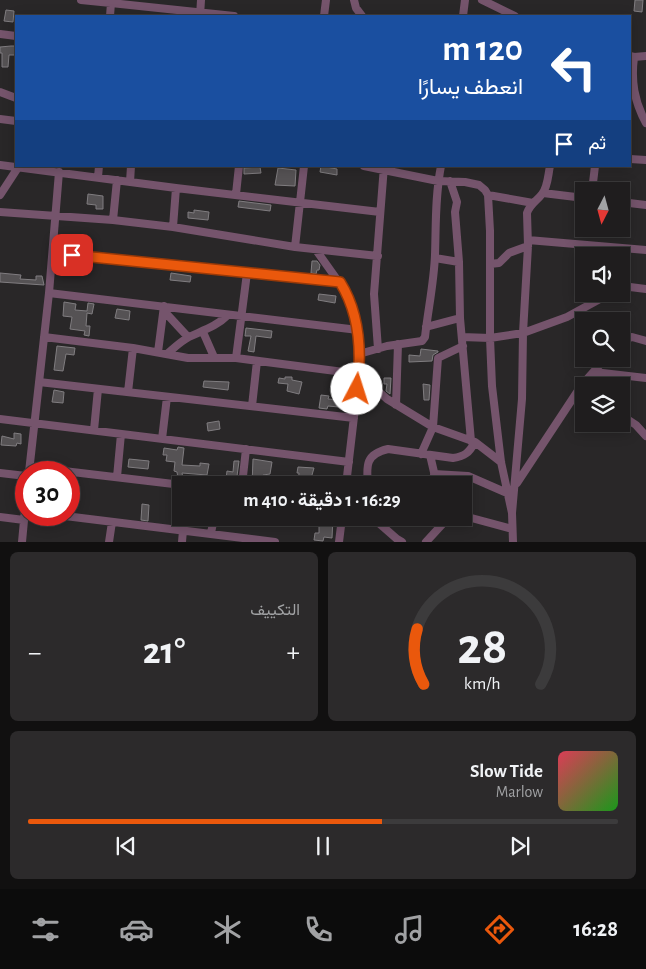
<!DOCTYPE html>
<html lang="ar">
<head>
<meta charset="utf-8">
<style>
  body { margin:0; font-family:"Alegreya Sans",Vazirmatn,sans-serif; background:#2c2a2b; color:#f1f3f6; direction:rtl; height:100vh; display:flex; flex-direction:column; font-size:19px; white-space:nowrap }
  * { box-sizing:border-box; margin:0 }
  p { font-size:16px; color:#a1a2a4 }
  .icon { flex:none; width:28px; height:28px; fill:none; stroke:currentColor; stroke-width:2; stroke-linecap:round; stroke-linejoin:round }
  .map { position:relative; height:542px; overflow:hidden; direction:ltr }
  .panel { display:flex; flex-direction:column; gap:10px; padding:10px; background:#111010; flex:1 }
  .panel>* { flex:none }
  .hud { position:absolute; left:15px; top:15px; width:616px; height:152px; border-radius:0px; box-shadow:0 2px 12px #0003,0 0 0 1px #3c3b3c; direction:rtl; background:#1a4fa0; color:#fff; overflow:hidden }
  .needle { width:32px; rotate:186deg }
  .fabs { position:absolute; left:575px; top:182px; display:grid; gap:10px }
  .fabs a { display:grid; place-items:center; width:55px; height:55px; border-radius:0px; background:#1f1d1e; box-shadow:0 2px 12px #0003,0 0 0 1px #3c3b3c; font-size:25px }
  .speed { position:absolute; left:15px; top:461px; display:flex; gap:10px; font-size:25px; font-weight:700; text-align:center }
  .speed>* { display:grid; place-content:center; width:65px; height:65px; border-radius:50%; background:#1f1d1e; box-shadow:0 2px 12px #0003,0 0 0 1px #3c3b3c; line-height:1 }
  .speed .limit { border:8px solid #d22; background:#fff; color:#111 }
  .pin { position:absolute; display:grid; place-items:center; width:42px; height:42px; color:#fff; margin:-21px; border-radius:10px; box-shadow:0 2px 8px #0006 }
  .me { position:absolute; width:55px; margin:-28px; rotate:5deg; stroke-linejoin:round; filter:drop-shadow(0 0 4px #0008) }
  .turn { display:flex; align-items:center; gap:18px; height:105px; padding:0 25px; font-size:22px }
  .turn .icon { width:65px; height:65px; stroke-width:2.5 }
  .turn b { display:block; font-size:35px; line-height:42px }
  .then { display:flex; align-items:center; height:48px; padding:0 25px; background:#0003; gap:10px; font-size:19px }
  .big { font-size:38px; font-weight:600; line-height:1.1 }
  .panel .card { flex:1; display:flex; flex-direction:column; justify-content:center; gap:8px; min-width:0; padding:0 18px; border-radius:8px; background:#2c2a2b }
  .panel .dial { align-items:center; gap:0 }
  .dial svg { height:130px; overflow:visible; fill:none; stroke:#3c3b3c; stroke-width:7; stroke-linecap:round; text-anchor:middle }
  .dial text { fill:#f1f3f6; stroke:none }
  .song { display:flex; align-items:center; gap:15px }
  .cover { width:60px; height:60px; border-radius:8px; background:linear-gradient(135deg,hsl(350 70% 55%),hsl(120 70% 35%)) }
  .played { height:5px; border-radius:2px; background:linear-gradient(90deg,#ea580c 60%,#3c3b3c 60%) }
  .keys { display:flex; justify-content:space-around; direction:ltr }
  .heat { display:flex; justify-content:space-between; align-items:center; font-size:28px; direction:ltr }
  .panel .tiles { flex:1; display:grid; gap:10px; grid-template-columns:1fr 1fr }
  .card:last-child { grid-column:span 2 }
  .trip { position:absolute; left:172px; top:476px; width:300px; height:50px; border-radius:0px; background:#1f1d1e; box-shadow:0 2px 12px #0003,0 0 0 1px #3c3b3c; font-weight:600; line-height:50px; text-align:center; direction:rtl }
  .tabs { display:flex; height:80px; justify-content:space-around; align-items:center; background:#0c0c0c; color:#a1a2a4 }
  .tabs .icon { width:35px; height:35px }
  .tabs .selected { color:#ea580c }
  .tabs b { font-size:22px; color:#f1f3f6 }
  .map>svg:first-child { display:block }
  .building { fill:#555254; stroke:#807d80 }
  .lines { fill:none; stroke-linecap:round; stroke-linejoin:round }
  .minor { stroke:#75546c; stroke-width:8 }
  .route-casing { stroke:#983908; stroke-width:12 }
  .route { stroke:#ea580c; stroke-width:9 }
</style>
</head>
<body>
<div class="map">
<svg width="646" height="542" viewBox="0 0 646 542">
  <rect width="100%" height="100%" fill="#292728"/>
  <path class="building" d="M635 0H643L642 12 634 11Z
    M6 10 14 11 13 22 4 21Z
    M11 46H16V55H9L8 67H2V53H0V47Z
    M321 166 337 169V175L320 172Z
    M260 167 261 173 244 174V168Z
    M278 168 296 170 295 186 275 185Z
    M88 194 103 196V209H96V205L87 204Z
    M239 201 271 205 270 211 238 207Z
    M194 210 209 212 208 220 188 218V212L194 213Z
    M312 261H317L320 265 319 270H317L316 274 311 273Z
    M0 273 21 275 20 279 36 280V276H42L44 285 0 282Z
    M171 273 191 276 190 282 170 280Z
    M319 294 336 296 335 303 318 300Z
    M64 302 76 304 75 310 87 311 88 303 94 304 92 314 87 313 86 326H90L89 336 84 335 85 331 70 329 72 317 63 316Z
    M117 309 130 311 129 320 115 318Z
    M246 328 272 331 271 338 256 336 254 352 248 351 251 336H245Z
    M57 346 75 348 74 355 66 354 63 371 54 370Z
    M421 349 438 351V352L433 355 432 361 409 362V355L420 356Z
    M285 377H292V380L302 382 299 394 287 391 288 384 278 383 279 378 285 379Z
    M384 378H391L390 394 386 391 387 384H384Z
    M349 379H353L351 393 347 392 345 404 339 403V407L328 406 327 409 319 408 321 395 329 396 328 399 340 400 341 385 348 386Z
    M204 381 229 382 228 390 203 387Z
    M423 384 430 385 429 400H424Z
    M54 390 64 392 63 403 52 402Z
    M219 421 220 429 208 431 207 423Z
    M14 433 21 434V444L17 443 16 446 1 445 2 436 14 439Z
    M178 447 184 448 182 465 200 466V463L209 464 207 475 182 473 183 478H178L177 472 174 471 175 462 166 461 167 455H163L164 448 177 450Z
    M129 459 149 461 148 469 128 467Z
    M253 459 272 462 270 474 263 475 261 485H252Z
    M234 461H239L236 484H232V480L226 479 227 471 233 472Z
    M298 467 314 468 310 482 307 481V485H298L299 473H297Z
    M142 504 149 505 148 521 141 520Z
    M319 518H333L332 538 324 537 323 541 314 540 315 533H319Z"/>
  <g class="lines">
    <path class="minor" d="M81 0 111 3 110 16
      M354 0 356 8 362 16
      M482 0 515 16
      M111 3 234 16
      M200 16 201 0
      M324 16 326 0
      M463 16 465 0
      M0 34 16 36
      M630 56 634 57C631 81 634 101 646 123
      M634 57 646 56
      M0 92 16 98
      M0 119 16 121
      M630 159 646 160
      M0 165 176 188 380 212
      M364 166 438 181 465 182 479 185 485 190 488 195 490 231V338L492 386 501 462 512 513
      M98 177 99 166
      M450 181 457 202 455 212 459 262 460 318 471 441
      M130 182 131 166
      M592 191 595 166
      M543 193 584 198
      M236 194 239 166
      M0 195 19 166
      M488 195 533 203
      M621 202 646 205
      M0 212 113 220 173 227 295 247 378 256
      M113 220 117 180
      M173 227 176 188
      M528 240 646 250
      M295 247 304 166
      M316 250 348 295 353 308 358 330 359 374 346 485
      M53 253 340 282
      M435 258 459 262
      M490 264 499 263 509 253 528 246
      M621 289 630 287 646 289
      M49 293 358 330
      M164 311 188 337
      M426 327 460 318
      M203 332 214 357
      M44 337 133 348 188 358H236L359 374 387 399 433 427 475 442 501 462
      M462 337 490 338 523 333 567 317 609 294
      M621 341 632 337 646 341
      M378 349 374 294 384 166
      M158 352 164 306
      M167 354C174 348 181 341 189 337 204 330 217 326 228 315
      M359 354 387 346 422 341 425 337C428 310 434 282 435 255 436 226 435 196 441 166
      M236 358 247 273
      M594 372 646 378
      M39 382 354 418
      M128 392 133 348
      M396 405 398 344
      M252 406 257 361
      M621 415 636 425 646 436
      M0 419 349 462
      M94 430 98 389
      M162 439 167 397
      M421 454 433 427 438 358 463 346
      M430 455 437 485
      M30 467 182 485
      M29 472 49 293 59 172
      M0 473 26 476
      M434 474 468 476 507 493
      M117 477 121 434
      M517 483 581 386 605 359
      M242 485 246 449
      M368 485C366 465 366 454 388 449L453 458C465 456 469 453 475 442
      M57 515 275 542
      M464 516 512 529
      M0 517 24 520
      M373 518 397 539 402 542
      M211 533 214 518
      M22 542 26 499
      M109 542 112 522
      M182 542 183 530
      M339 542 342 518
      M426 542 448 518
      M513 542 512 513 522 399 523 333 528 246 527 213C530 204 537 201 542 194 548 187 548 175 550 166"/>
  </g>
  <g class="lines">
    <defs>
      <path id="route" d="M72 255 340 282C360 314 362 352 357 389"/>
    </defs>
    <use href="#route" class="route-casing"/>
    <use href="#route" class="route"/>
  </g>
</svg>
<div class="fabs">
<a><svg class="needle" viewBox="-14 -14 28 28"><path d="M0-13l5 13h-10z" fill="#e53935"/><path d="M0 13l5-13h-10z" fill="#a1a2a4"/></svg></a>
<a><svg class="icon" aria-label="sound" viewBox="0 0 24 24"><path d="M4 9h4l5-4v14l-5-4H4zM17 9q2 3 0 6"/></svg></a>
<a><svg class="icon" aria-label="search" viewBox="0 0 24 24"><circle cx="10" cy="10" r="6"/><path d="M15 15l6 6"/></svg></a>
<a><svg class="icon" aria-label="layers" viewBox="0 0 24 24"><path d="M12 4l9 5-9 5-9-5zM3 14l9 5 9-5"/></svg></a>
</div>
<div class="speed"><div class="limit">30</div></div>
<div class="pin" style="left:72px;top:255px;background:#d93025"><svg class="icon" aria-label="arrive" viewBox="0 0 24 24"><path d="M6 21V4h12l-3 4 3 4H6"/></svg></div>
<svg class="me" style="left:357px;top:389px" viewBox="-20 -20 40 40"><circle r="19" fill="#fff"/><path d="M0-13L10 11 0 6-10 11z" fill="#ea580c"/></svg>
<div class="trip">16:29 · 1 دقيقة · 410 m</div>
<div class="hud">
<div class="turn"><svg class="icon" aria-label="left" viewBox="0 0 24 24"><path d="M17 20v-9H6M10 6l-5 5 5 5"/></svg><div><b>120 m</b>انعطف يسارًا</div></div>
<div class="then">ثم<svg class="icon" aria-label="arrive" viewBox="0 0 24 24"><path d="M6 21V4h12l-3 4 3 4H6"/></svg></div>
</div>
</div>
<section class="panel">
<div class="tiles">
<div class="card dial"><svg viewBox="0 0 100 80">
<path d="M14 69A42 42 0 1 1 86 69"/>
<path d="M14 69A42 42 0 0 1 10 35" stroke="#ea580c"/>
<text x="50" y="56" font-size="32" font-weight="700">28</text>
<text x="50" y="72" font-size="11">km/h</text>
</svg></div>
<div class="card"><p>التكييف</p>
<div class="heat"><a>−</a><b class="big">21°</b><a>+</a></div>
</div>
<div class="card">
<div class="song"><i class="cover"></i><div><b>Slow Tide</b><p>Marlow</p></div></div>
<div class="played"></div>
<div class="keys"><svg class="icon" aria-label="previous" viewBox="0 0 24 24"><path d="M18 5L8 12l10 7zM5 5v14"/></svg><svg class="icon" aria-label="pause" viewBox="0 0 24 24"><path d="M8 5v14M16 5v14"/></svg><svg class="icon" aria-label="next" viewBox="0 0 24 24"><path d="M6 5l10 7-10 7zM19 5v14"/></svg></div>
</div>
</div>
</section>
<nav class="tabs">
<b>16:28</b>
<svg class="icon selected" aria-label="directions" viewBox="0 0 24 24"><path d="M12 3l9 9-9 9-9-9zM9 14v-3h6M13 9l2 2-2 2"/></svg>
<svg class="icon" aria-label="music" viewBox="0 0 24 24"><path d="M9 18V5l10-2v13"/><circle cx="6" cy="18" r="3"/><circle cx="16" cy="16" r="3"/></svg>
<svg class="icon" aria-label="phone" viewBox="0 0 24 24"><path d="M5 4h4l2 5-3 2q2 4 5 5l2-3 5 2v4C11 20 4 13 5 4z"/></svg>
<svg class="icon" aria-label="climate" viewBox="0 0 24 24"><path d="M12 3v18M4 7l16 10M4 17L20 7"/></svg>
<svg class="icon" aria-label="car" viewBox="0 0 24 24"><path d="M5 17H2v-5l4-1 3-4h7l3 4 3 1v5h-3M9 17h6M6 11h13"/><circle cx="7" cy="17" r="2"/><circle cx="17" cy="17" r="2"/></svg>
<svg class="icon" aria-label="filters" viewBox="0 0 24 24"><path d="M4 7h16M4 17h16"/><circle cx="9" cy="7" r="2"/><circle cx="15" cy="17" r="2"/></svg>
</nav>
</body>
</html>
